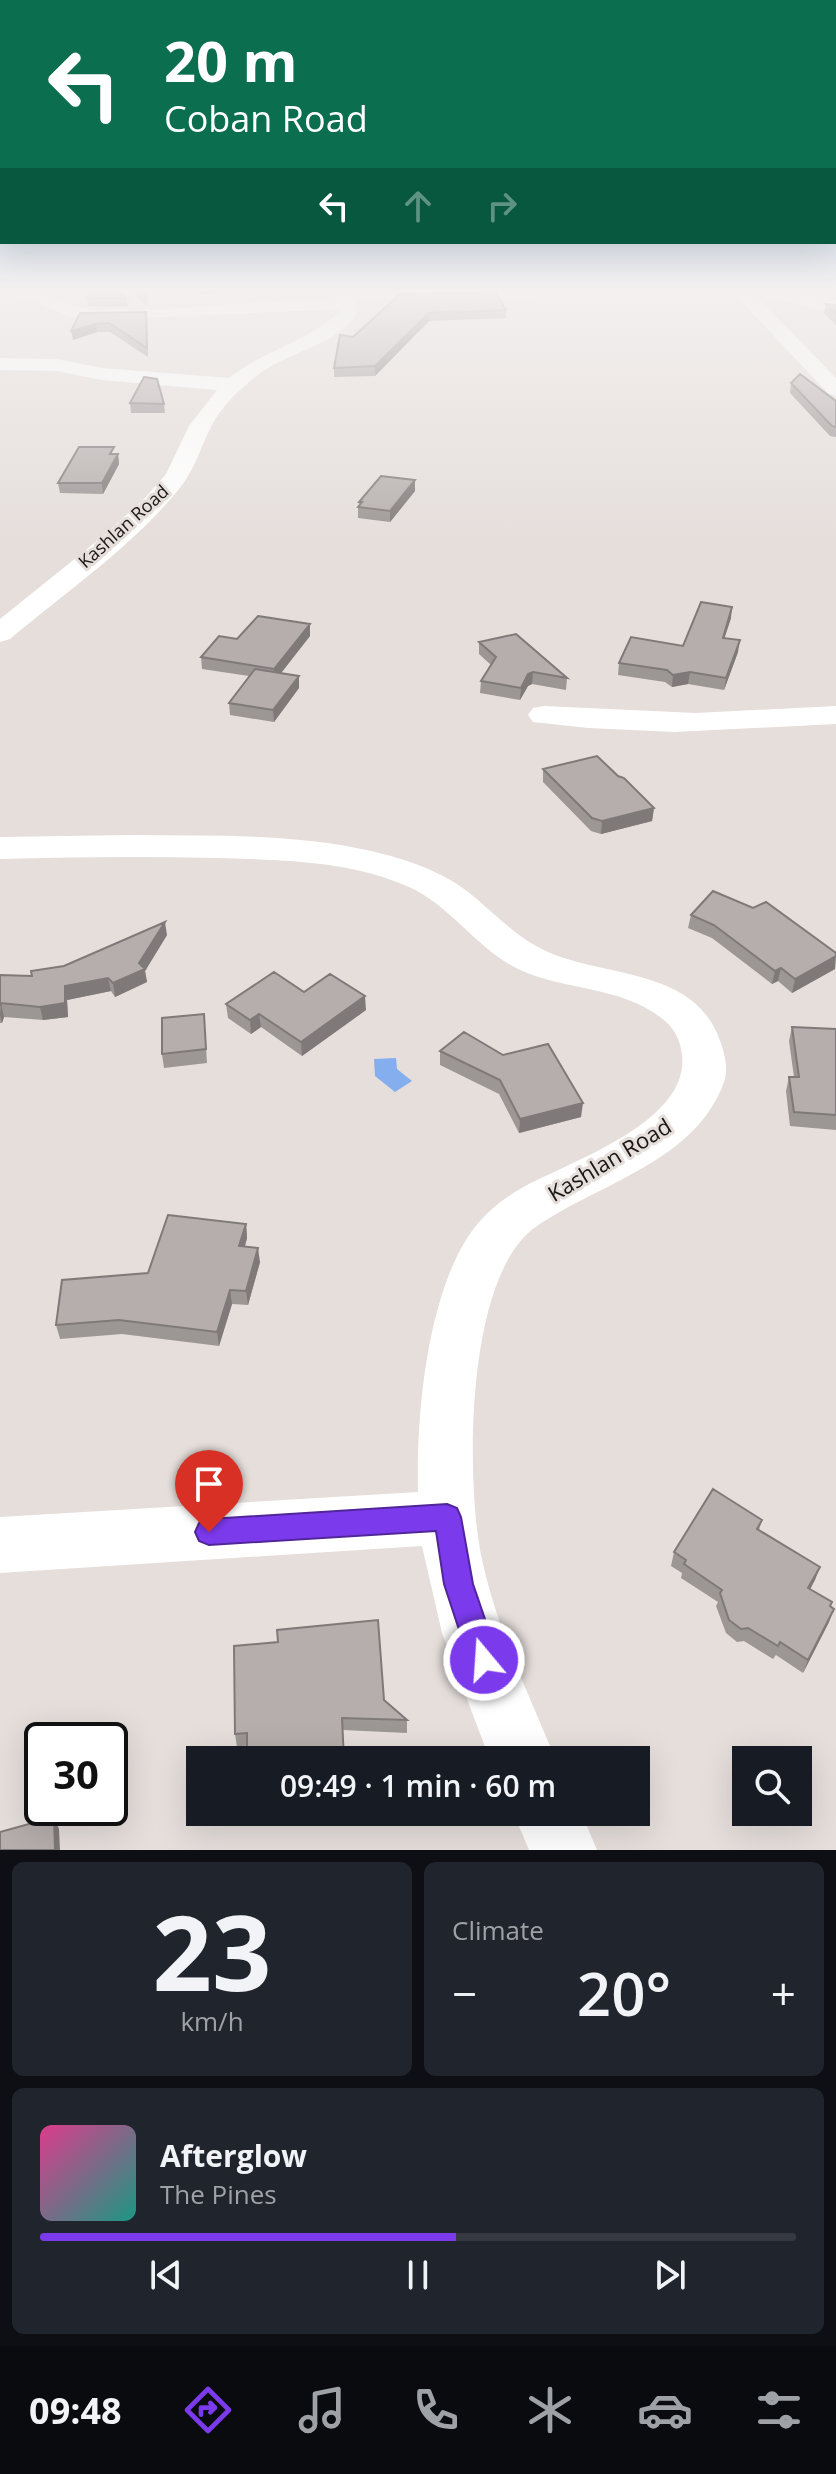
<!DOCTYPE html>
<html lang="en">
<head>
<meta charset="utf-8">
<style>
  body { margin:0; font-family:"Open Sans",sans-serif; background:#20242c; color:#f1f3f6; height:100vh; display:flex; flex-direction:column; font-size:30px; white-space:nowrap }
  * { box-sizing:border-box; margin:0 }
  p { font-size:26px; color:#9ea1a6 }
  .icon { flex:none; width:44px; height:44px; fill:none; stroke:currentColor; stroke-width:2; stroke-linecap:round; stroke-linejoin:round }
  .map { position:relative; height:1850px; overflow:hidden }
  .drawer { display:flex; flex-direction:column; gap:12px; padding:12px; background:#0d0f14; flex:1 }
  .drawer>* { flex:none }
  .banner { position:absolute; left:0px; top:0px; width:836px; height:244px; box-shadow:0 8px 32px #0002; background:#0b6e4f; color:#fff; overflow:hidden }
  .controls { position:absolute; left:732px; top:1746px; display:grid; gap:16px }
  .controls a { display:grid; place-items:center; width:80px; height:80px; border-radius:0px; background:#171b24; box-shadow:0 8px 32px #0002; font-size:40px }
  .speed { position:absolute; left:24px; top:1722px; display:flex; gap:16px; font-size:40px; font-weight:700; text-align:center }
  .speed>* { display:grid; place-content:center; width:104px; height:104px; border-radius:50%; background:#171b24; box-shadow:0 8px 32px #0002; line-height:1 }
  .speed .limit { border:4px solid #111; border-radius:12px; background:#fff; color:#111 }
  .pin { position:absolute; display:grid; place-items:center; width:68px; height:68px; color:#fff; margin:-82px -34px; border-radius:50% 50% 50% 0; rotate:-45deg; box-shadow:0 0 8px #0007 }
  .pin .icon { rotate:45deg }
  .me { position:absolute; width:88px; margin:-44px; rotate:342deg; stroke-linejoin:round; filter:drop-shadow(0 0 6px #0008) }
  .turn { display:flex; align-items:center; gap:28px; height:168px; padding:0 32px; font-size:36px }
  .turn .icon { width:104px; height:104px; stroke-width:2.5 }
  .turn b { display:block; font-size:56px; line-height:68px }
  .lanes { display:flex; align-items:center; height:76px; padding:0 32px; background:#0003; justify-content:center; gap:40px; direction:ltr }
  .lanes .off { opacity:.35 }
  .big { font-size:60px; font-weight:600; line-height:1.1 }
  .drawer .card { flex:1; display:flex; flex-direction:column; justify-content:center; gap:12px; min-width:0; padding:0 28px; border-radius:12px; background:#20242c }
  .drawer .dial { align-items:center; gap:0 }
  .dial b { font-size:104px; line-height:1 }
  .song { display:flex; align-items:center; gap:24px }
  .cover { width:96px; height:96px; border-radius:12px; background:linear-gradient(135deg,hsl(330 70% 55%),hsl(170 70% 35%)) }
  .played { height:8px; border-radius:4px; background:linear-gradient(90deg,#7c3aed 55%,#363941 55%) }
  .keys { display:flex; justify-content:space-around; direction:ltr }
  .heat { display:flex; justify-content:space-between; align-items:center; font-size:44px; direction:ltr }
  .drawer .tiles { flex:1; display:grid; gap:12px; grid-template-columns:1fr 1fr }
  .card:last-child { grid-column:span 2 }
  .trip { position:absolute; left:186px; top:1746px; width:464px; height:80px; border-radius:0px; background:#171b24; box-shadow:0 8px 32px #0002; font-weight:600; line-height:80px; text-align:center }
  .menu { display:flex; height:128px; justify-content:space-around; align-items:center; background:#090b0e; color:#9ea1a6 }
  .menu .icon { width:56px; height:56px }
  .menu .on { color:#7c3aed }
  .menu b { font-size:36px; color:#f1f3f6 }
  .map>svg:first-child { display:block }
  .water { fill:#84aeed }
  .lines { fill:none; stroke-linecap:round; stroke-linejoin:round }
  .minor { fill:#fff; fill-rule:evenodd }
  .major { fill:#fff; fill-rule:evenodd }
  .wall { fill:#9c9695 }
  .shaded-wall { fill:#7f7a79 }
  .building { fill:#b5aead; stroke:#7f7a79; stroke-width:2 }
  .route { fill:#7c3aed; stroke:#51269a; stroke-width:2 }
  .labels { text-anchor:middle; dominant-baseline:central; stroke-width:6; stroke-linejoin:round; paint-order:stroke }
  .far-street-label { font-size:18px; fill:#191615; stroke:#e5dedb }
  .street-label { font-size:22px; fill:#191615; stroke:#e5dedb }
</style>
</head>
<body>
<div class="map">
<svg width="836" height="1850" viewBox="0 0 836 1850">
  <rect width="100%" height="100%" fill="#e5dedb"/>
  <path class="water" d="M396 1058 397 1069 412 1081 395 1092 375 1076 374 1059Z"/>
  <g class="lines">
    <path class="minor" d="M5 287H28L81 308 94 310 167 309 332 297 322 287H531L540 292 531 297 393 299 352 296 359 309C341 345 288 351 258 375 240 389 220 407 210 429 200 449 194 471 179 489 132 547 67 591 10 639L0 642V619L102 537 144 499 166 474 189 426 217 390 102 380 57 371 0 370V358L57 359 102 368 229 378C258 353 323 335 341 309L94 320 72 317 7 291Z
      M740 287H756L754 294 836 378V396L829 394 739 299 736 295Z
      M544 706 696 713 836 706V724L675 732 588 728 533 722 528 715 533 708Z
      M131 835C211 836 293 833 371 851 405 859 439 870 467 891 491 910 512 933 538 947 596 979 691 964 719 1038 724 1051 729 1068 724 1082 696 1161 600 1183 537 1226 465 1274 466 1478 481 1555 496 1627 528 1693 556 1760H490L442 1633 422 1546 0 1573V1517L418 1492C416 1415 427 1289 475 1227 488 1211 503 1199 520 1189 568 1162 690 1123 682 1055 681 1043 675 1029 665 1021 625 986 564 991 518 969 477 949 451 906 409 887 349 860 281 860 216 858 144 856 72 857 0 859V837Z
      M513 1812H581L597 1850H529Z"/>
    <path class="major" d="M735 287H773L836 300V312L738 291Z"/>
  </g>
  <path class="wall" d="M117 287 118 293 127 298 128 307 88 306 87 298Z
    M128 287H146L147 306Z
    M400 294 506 310V318L429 321 375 376 334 377V368L353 337Z
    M826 304 836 305V325L824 313Z
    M146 312 148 357 110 332H97L73 340 80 313Z
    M791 383 836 401V437L830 436 790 393Z
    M130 403 164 404 165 413H131Z
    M118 454 119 464 103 494 60 493 58 483Z
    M415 491 390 522 358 518V507L359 505V502Z
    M731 618 724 638 738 652 724 690 688 684 672 687 665 682 618 675 619 663 683 646Z
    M310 624V636L280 673 299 676V688L274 722 230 715 229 703 249 676 202 669 201 657 237 639Z
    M479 642 567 678 566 690 532 684 528 686 520 700 480 693 481 681 491 665 479 654Z
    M543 769 618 776 654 808 652 821 601 834 591 831 543 782Z
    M691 915 835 969 792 993 778 981 772 984 712 938 688 928Z
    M167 935 145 971 147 982 115 997 111 991 67 1000 68 1017 43 1020 4 1017 2 1023H0V975L32 976Z
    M304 992 366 1010 302 1056 261 1027 251 1034 228 1018 226 1004Z
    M204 1014 207 1063 164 1068 162 1054Z
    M792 1027 836 1029V1130L790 1126 786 1091 789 1077H794L789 1041Z
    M440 1051 581 1117 519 1133 499 1094 440 1065Z
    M246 1224 247 1238 245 1246 260 1262 248 1305 232 1304 219 1346 122 1334 60 1339 56 1325 148 1273Z
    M762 1520 759 1530 820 1567 810 1589 832 1602 830 1607 829 1622 803 1673 776 1655 773 1659 744 1641 737 1642 726 1633 716 1606 718 1602 681 1578 682 1573 671 1566 674 1552Z
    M384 1700 407 1720V1733L343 1730 237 1747 235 1734Z"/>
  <path class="shaded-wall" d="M199 287H290V288L200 294Z
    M429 313V321L375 376V366Z
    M96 324 97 332 73 340 71 331Z
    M118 454 119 464 103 494 102 483Z
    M415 480V491L390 522V511Z
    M732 607 731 618 721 649 723 638Z
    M310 624V636L275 681 274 669Z
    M740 640 738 652 724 690 726 678Z
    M533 672 532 684 528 686 520 700 521 688 528 674Z
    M690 672 688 684 672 687 673 675Z
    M299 676V688L274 722 273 710Z
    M654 808 652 821 601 834 602 821Z
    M165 922 167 935 145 971 147 982 115 997 113 983 139 963Z
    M836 956 835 969 792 993 795 979Z
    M781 968 778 981 772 984 775 971Z
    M108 978 111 991 67 1000 68 1017 43 1020 40 1007 65 986Z
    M365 996 366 1010 302 1056 301 1042Z
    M1 1003 4 1017 2 1023 0 1015Z
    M259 1014 261 1027 251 1034 250 1020Z
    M583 1103 581 1117 519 1133 520 1119Z
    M246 1224 247 1238 241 1260 239 1246Z
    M258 1248 260 1262 248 1305 246 1291Z
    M230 1290 232 1304 219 1346 217 1332Z
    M820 1567 815 1580 804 1601 808 1588Z
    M834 1609 829 1622 803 1673 808 1660Z
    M54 1817 59 1829 60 1850H55Z"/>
  <path class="building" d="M92 287H117L115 291 127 298H87Z
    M135 287H145L146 298Z
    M496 292 506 310 429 313 375 366 334 368 340 335 353 337 400 294Z
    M826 304 836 305V314Z
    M146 312 147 348 109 323 96 324 71 331 80 313Z
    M800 374 836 401V427L832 426 791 383Z
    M144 377 157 379 164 404 130 403Z
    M79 447H114L110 454H118L102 483H58Z
    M381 476 415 480 390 511 358 507 362 502H359Z
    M701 602 732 607 723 638 740 640 726 678 690 672 673 675 667 670 619 663 631 637 683 646Z
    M258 616 310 624 274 669 201 657 219 636 237 639Z
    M516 634 567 678 533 672 528 674 521 688 481 681 496 657 479 642Z
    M255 669 299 676 273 710 229 703Z
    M597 756 618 776 624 778 654 808 602 821 592 818 543 769Z
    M713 891 753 908 766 902 836 953V956L795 979 781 968 775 971 714 925 691 915Z
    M165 922 139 963 145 969 113 983 108 978 65 986V1003L40 1007 1 1003 0 1006V975L32 976 31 971 64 966Z
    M274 972 304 992 330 974 365 996 301 1042 259 1014 250 1020 226 1004Z
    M204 1014 206 1049 162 1054V1018Z
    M792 1027 836 1029V1115L794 1112 789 1077H799Z
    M464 1032 503 1055 548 1044 583 1103 520 1119 500 1080 440 1051Z
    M168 1215 246 1224 239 1246 258 1248 246 1291 230 1290 217 1332 119 1320 56 1325 62 1280 148 1273Z
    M713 1489 762 1520 757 1529 820 1567 808 1588 832 1602 830 1606 834 1609 808 1660 780 1642 778 1646 748 1628 741 1629 729 1620 720 1593 722 1590 684 1564 686 1560 674 1552Z
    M378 1620 384 1700 407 1720 342 1718 344 1760H247V1733L235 1734 234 1646 278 1642 277 1630Z
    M54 1817 55 1850H0V1832Z"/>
  <linearGradient id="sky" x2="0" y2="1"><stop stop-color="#80b2ea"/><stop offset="0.53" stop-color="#f3f0ef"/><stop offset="1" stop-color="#f3f0ef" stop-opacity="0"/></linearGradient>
  <rect width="836" height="546" fill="url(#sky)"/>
  <path class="route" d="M447 1504 457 1508 461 1517 473 1584 499 1660 495 1670 484 1675 474 1670 469 1660 444 1584 436 1531 209 1545 199 1541 195 1532 199 1523 209 1519Z"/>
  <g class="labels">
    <g class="far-street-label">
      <text transform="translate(123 526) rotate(-42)">Kashlan Road</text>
    </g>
    <g class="street-label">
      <text transform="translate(609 1159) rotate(-31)">Kashlan Road</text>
    </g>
  </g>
</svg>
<div class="controls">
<a><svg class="icon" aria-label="search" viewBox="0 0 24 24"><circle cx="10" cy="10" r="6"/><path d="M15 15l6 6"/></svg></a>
</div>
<div class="speed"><div class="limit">30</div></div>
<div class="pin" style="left:209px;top:1532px;background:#d93025"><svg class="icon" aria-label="arrive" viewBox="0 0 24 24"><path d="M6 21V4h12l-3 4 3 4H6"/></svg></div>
<svg class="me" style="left:484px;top:1660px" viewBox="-20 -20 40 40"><circle r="17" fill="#7c3aed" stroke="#fff" stroke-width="3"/><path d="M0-11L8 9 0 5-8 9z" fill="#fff"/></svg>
<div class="trip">09:49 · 1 min · 60 m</div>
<div class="banner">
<div class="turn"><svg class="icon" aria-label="left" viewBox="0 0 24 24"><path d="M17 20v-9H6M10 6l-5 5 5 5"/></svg><div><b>20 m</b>Coban Road</div></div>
<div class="lanes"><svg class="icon" aria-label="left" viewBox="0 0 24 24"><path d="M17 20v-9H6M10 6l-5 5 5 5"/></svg><svg class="icon off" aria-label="ahead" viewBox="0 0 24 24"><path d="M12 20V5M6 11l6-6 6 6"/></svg><svg class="icon off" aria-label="right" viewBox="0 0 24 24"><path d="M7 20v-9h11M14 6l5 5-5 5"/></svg></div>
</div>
</div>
<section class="drawer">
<div class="tiles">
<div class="card dial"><b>23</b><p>km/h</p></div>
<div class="card"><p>Climate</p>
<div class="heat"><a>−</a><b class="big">20°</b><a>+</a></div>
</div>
<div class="card">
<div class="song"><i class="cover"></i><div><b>Afterglow</b><p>The Pines</p></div></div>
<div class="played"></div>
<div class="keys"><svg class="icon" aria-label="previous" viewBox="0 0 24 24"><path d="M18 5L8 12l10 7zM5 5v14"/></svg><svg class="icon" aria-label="pause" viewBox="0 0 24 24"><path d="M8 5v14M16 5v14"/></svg><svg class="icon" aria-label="next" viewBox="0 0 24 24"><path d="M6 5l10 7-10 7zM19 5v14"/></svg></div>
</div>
</div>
</section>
<nav class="menu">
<b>09:48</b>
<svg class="icon on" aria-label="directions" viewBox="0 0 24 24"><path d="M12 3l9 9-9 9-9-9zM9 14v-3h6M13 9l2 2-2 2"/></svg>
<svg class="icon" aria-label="music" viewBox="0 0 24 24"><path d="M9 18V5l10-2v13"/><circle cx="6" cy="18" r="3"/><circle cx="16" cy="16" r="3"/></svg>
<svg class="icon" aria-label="phone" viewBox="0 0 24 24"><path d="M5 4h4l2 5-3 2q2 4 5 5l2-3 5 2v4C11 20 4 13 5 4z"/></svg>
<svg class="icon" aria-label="climate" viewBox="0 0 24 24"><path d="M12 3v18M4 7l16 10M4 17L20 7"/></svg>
<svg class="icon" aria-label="car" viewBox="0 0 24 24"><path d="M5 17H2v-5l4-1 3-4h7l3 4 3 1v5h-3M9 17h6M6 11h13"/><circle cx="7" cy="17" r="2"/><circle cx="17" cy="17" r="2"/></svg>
<svg class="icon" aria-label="filters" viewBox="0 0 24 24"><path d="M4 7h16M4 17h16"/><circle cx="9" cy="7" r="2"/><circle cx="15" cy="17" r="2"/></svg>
</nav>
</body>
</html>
